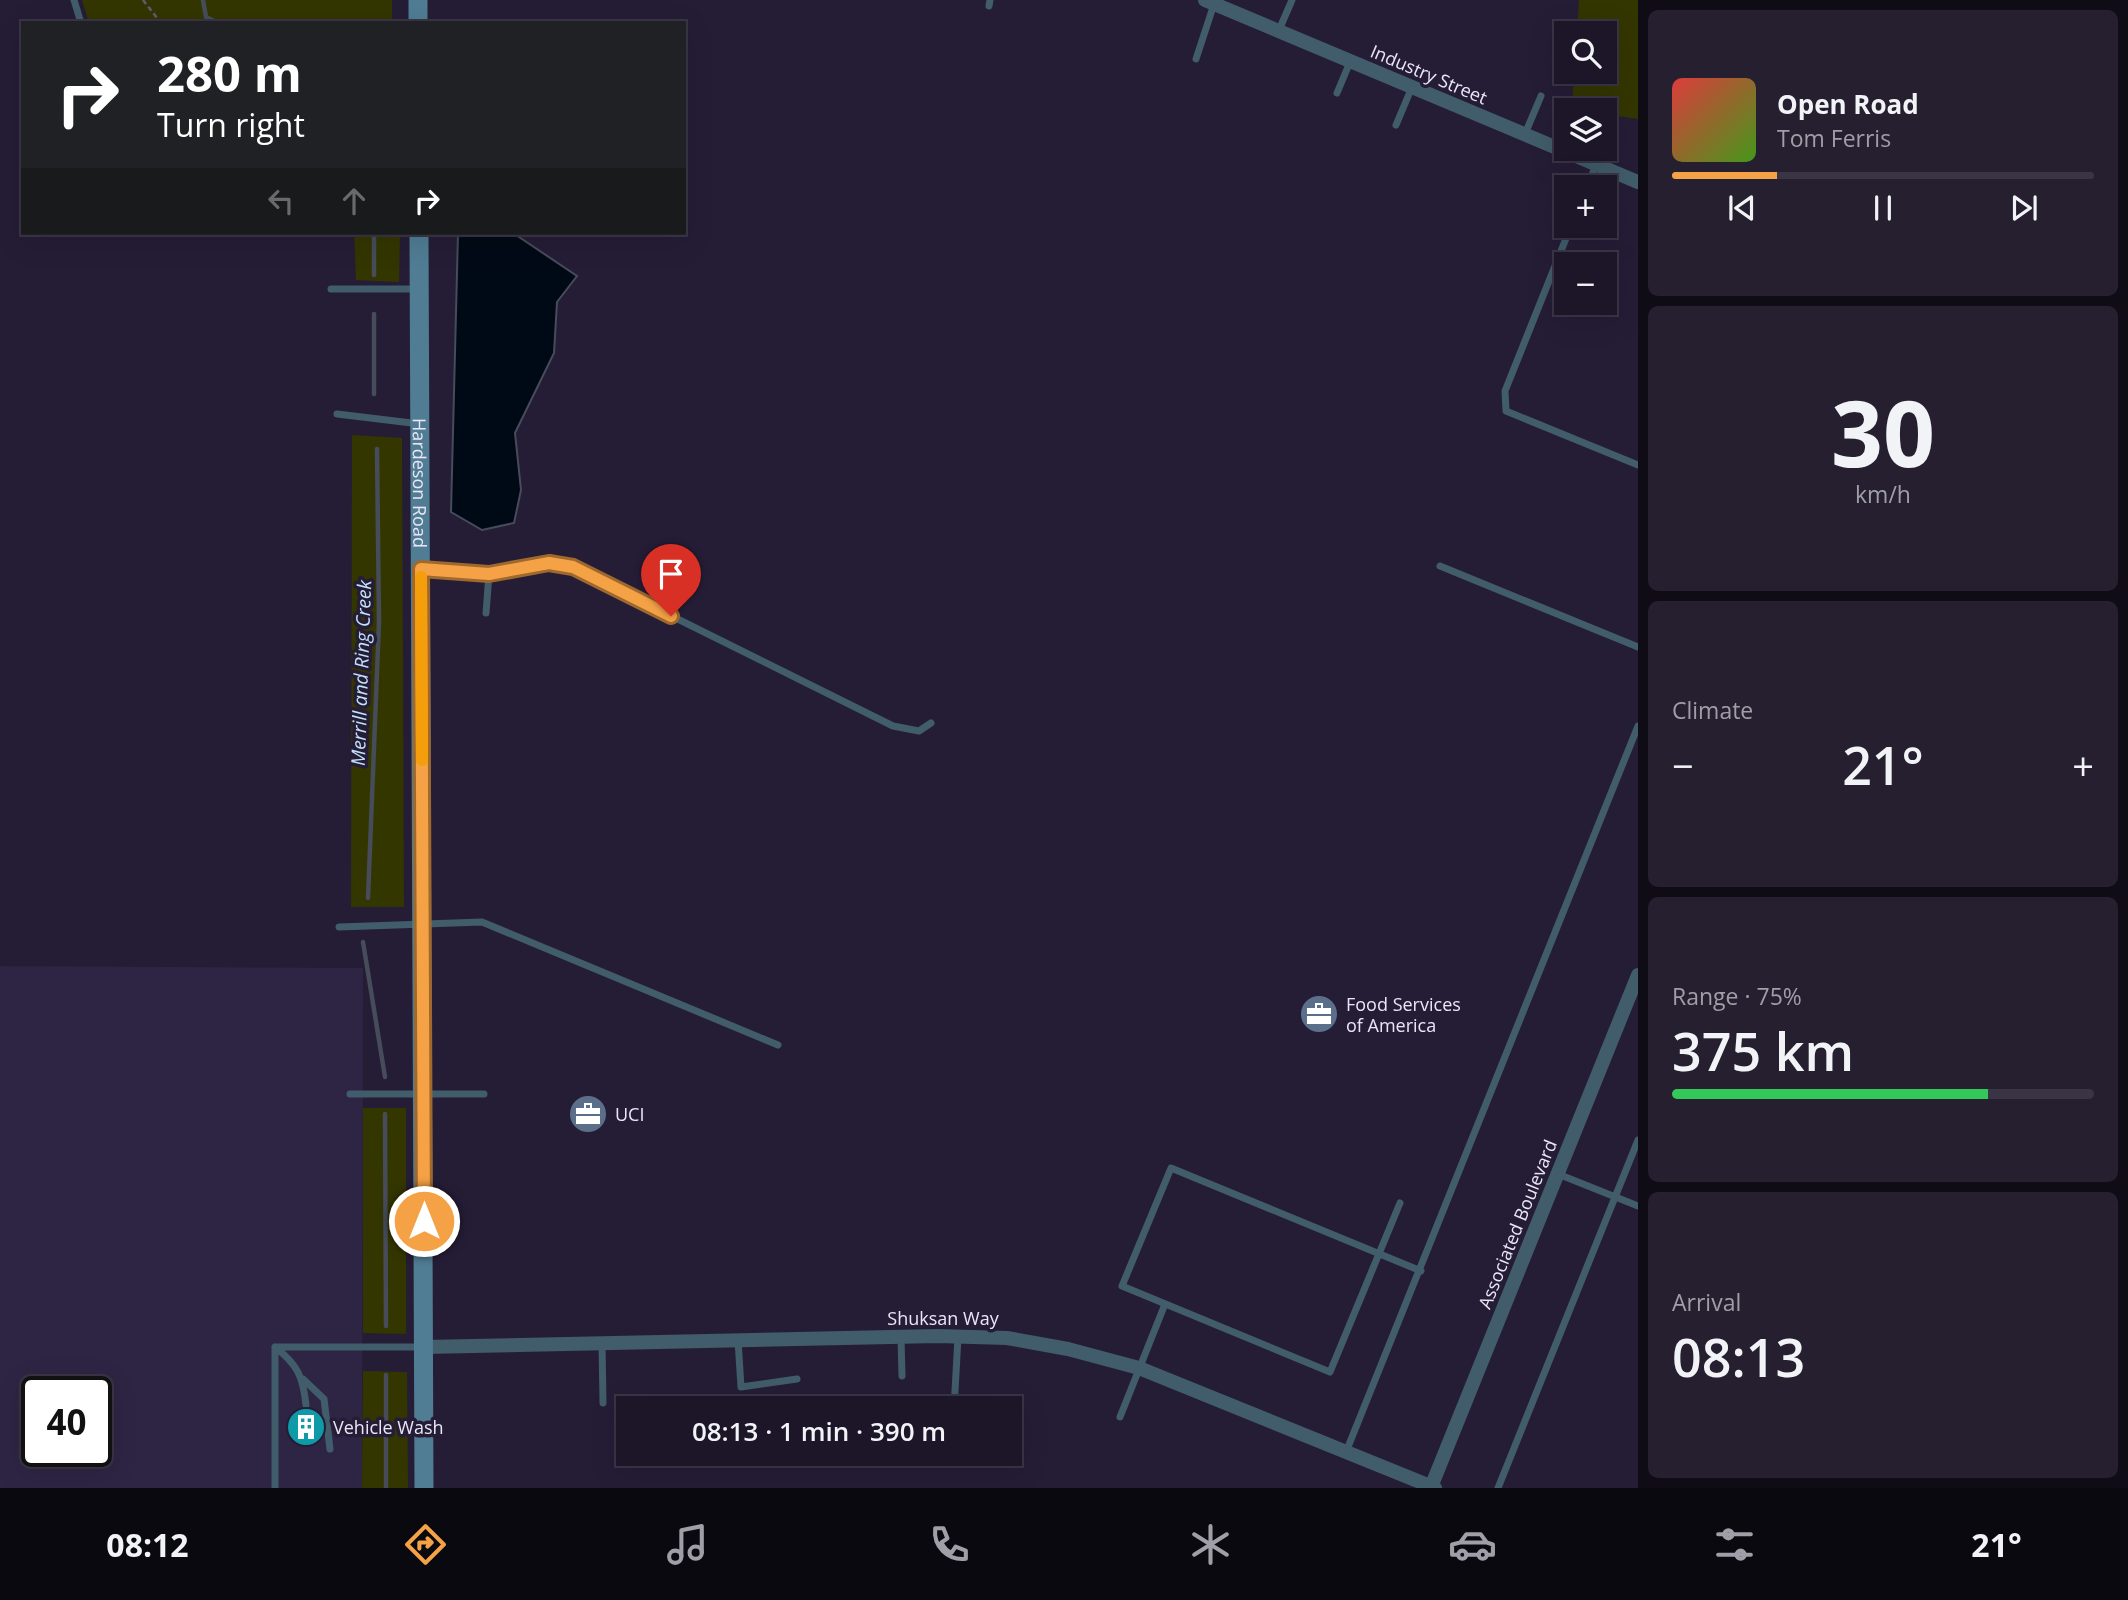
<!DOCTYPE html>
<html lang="en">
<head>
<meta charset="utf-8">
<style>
  body { margin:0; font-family:"Open Sans",sans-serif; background:#251f30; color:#f1f3f6; height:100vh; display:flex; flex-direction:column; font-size:26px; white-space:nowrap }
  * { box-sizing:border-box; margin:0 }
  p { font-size:23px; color:#a09fa8 }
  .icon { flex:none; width:38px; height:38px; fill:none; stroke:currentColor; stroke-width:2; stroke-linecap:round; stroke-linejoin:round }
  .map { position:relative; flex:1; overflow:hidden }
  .side { display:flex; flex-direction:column; gap:10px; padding:10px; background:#0f0c16; width:490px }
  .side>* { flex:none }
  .top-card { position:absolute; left:21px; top:21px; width:665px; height:214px; border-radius:0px; box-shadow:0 7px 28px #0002,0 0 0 2px #3a3545; background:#202124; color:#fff; overflow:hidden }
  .buttons { position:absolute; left:1554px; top:21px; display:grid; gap:14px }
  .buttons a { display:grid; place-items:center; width:63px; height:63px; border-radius:0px; background:#1c1628; box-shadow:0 7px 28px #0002,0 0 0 2px #3a3545; font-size:35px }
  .speed { position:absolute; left:21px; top:1376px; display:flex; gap:14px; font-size:35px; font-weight:700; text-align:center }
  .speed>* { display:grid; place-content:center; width:91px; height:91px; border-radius:50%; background:#1c1628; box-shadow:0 7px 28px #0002,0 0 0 2px #3a3545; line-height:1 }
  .speed .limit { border:4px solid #111; border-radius:10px; background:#fff; color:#111 }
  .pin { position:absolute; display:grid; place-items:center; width:60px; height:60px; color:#fff; margin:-72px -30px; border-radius:50% 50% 50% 0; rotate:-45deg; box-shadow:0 0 7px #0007 }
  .pin .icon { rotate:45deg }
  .me { position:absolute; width:77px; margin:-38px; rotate:0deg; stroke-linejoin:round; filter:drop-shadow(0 0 5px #0008) }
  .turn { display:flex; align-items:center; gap:24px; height:147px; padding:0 21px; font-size:32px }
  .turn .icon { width:91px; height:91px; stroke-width:2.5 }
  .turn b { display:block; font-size:49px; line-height:60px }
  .lanes { display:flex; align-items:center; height:66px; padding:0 21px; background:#0003; justify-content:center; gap:35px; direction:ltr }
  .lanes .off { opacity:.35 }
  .big { font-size:52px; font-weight:600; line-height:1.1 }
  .side .widget { flex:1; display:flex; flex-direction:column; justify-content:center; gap:10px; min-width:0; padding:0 24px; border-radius:10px; background:#251f30 }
  .side .dial { align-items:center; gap:0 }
  .dial b { font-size:91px; line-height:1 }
  .song { display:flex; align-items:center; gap:21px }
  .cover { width:84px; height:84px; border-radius:10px; background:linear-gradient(135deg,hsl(0 70% 55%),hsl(100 70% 35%)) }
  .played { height:7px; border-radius:4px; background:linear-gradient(90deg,#f5a246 25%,#3a3545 25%) }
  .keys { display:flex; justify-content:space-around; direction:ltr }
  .heat { display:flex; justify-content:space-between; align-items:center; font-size:38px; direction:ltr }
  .charge { height:10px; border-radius:5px; background:linear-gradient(90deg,#34c759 75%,#3a3545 0) }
  .trip { position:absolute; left:616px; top:1396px; width:406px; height:70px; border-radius:0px; background:#1c1628; box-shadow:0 7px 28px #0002,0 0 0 2px #3a3545; font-weight:600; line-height:70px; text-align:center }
  .tab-bar { display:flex; height:112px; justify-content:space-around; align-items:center; background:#0b0910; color:#a09fa8 }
  .tab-bar .icon { width:49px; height:49px }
  .tab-bar .current { color:#f5a246 }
  .tab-bar b { font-size:32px; color:#f1f3f6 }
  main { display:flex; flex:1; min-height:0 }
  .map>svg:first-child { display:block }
  .built { fill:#2e2544; fill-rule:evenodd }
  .green { fill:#343600 }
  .water { fill:#000a16; stroke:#464c5a; stroke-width:2 }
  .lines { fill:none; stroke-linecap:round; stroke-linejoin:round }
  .stream { stroke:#464c5a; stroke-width:4.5 }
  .path { stroke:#615a71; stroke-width:2.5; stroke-dasharray:5 3.5; stroke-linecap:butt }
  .lane { stroke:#415c6b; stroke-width:7 }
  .street { stroke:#415c6b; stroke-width:14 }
  .secondary { stroke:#507d94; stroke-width:19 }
  .route-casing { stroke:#9f692e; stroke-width:18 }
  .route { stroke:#f5a246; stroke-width:12 }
  .slow { stroke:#f59e0b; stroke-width:12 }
  .labels { text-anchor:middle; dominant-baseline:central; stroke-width:7; stroke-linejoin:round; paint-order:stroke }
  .street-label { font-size:18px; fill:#eae6f7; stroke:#251d36 }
  .poi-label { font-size:18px; fill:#eae6f7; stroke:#251d36; text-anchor:start }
  .water-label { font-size:19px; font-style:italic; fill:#c2e1fb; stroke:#251d36 }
</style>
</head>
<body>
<main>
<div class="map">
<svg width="1638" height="1488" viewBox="0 0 1638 1488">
  <rect width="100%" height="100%" fill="#251d36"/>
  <path class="built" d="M0 966 363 968 362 1488H0ZM37 1391H96V1451H37Z"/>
  <path class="green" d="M82 0H392V23H89Z
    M1579 0H1638V119L1605 114V110L1572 109 1574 72H1605V33H1577Z
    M354 233H400L399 282 356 280Z
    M352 435 402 438 404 907H351Z
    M363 1108H406V1334L363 1333Z
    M363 1371 407 1372 408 1488H362Z"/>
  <path class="water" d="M458 233H513L577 276 557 302 554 353 515 433 521 490 514 523 482 530 451 512Z"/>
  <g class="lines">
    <path class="stream" d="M203 0 206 17 218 23
      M374 233V275
      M374 314V394
      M368 898 379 622 377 449
      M363 942 385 1077
      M385 1114 386 1326
      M386 1375V1488"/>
    <path class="path" d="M143 0 161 23"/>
    <path class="lane" d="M74 0 81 23
      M989 6 990 0
      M1279 30 1292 0
      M1196 59 1214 4
      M1337 93 1350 62
      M1396 125 1412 87
      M1525 134 1541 96
      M1587 187 1596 165
      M1571 226 1505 391 1506 411 1638 465
      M331 289H419
      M337 414 420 424
      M1440 566 1638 647
      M422 569 489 574 549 563 573 567 893 726 919 731 931 723
      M486 613 489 574
      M339 927 482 922 778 1045
      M350 1094H484
      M1558 1174 1638 1206
      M1400 1203 1330 1372 1122 1286 1171 1168C1254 1202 1337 1236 1421 1271
      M901 1337 902 1376
      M738 1340 741 1387 797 1379
      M602 1343 603 1403
      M275 1347H421
      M275 1347V1488
      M275 1347C298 1365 303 1377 306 1405
      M303 1379 324 1399 330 1449
      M954 1409 958 1337
      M1120 1417 1165 1304
      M1346 1452 1638 726
      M1498 1488 1638 1140"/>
    <path class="street" d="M1205 0 1638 182
      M424 1347 938 1336 1007 1338 1068 1349 1139 1368 1435 1488
      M1431 1487 1638 975"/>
    <g class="secondary">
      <path d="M418 0V23"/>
      <path id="s1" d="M419 233 424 1488"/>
    </g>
  </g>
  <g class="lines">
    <defs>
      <path id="route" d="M424 1221 421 569 489 574 549 563 573 567 671 616"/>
    </defs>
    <use href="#route" class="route-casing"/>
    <use href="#route" class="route"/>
    <path class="slow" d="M421 577 422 760"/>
  </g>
  <defs>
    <symbol id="office-disc" viewBox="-11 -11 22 22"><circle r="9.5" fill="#5c6f8a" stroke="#251d36"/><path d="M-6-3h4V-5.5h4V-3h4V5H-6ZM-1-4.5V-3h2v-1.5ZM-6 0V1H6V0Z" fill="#fff"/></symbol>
    <symbol id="building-disc" viewBox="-11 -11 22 22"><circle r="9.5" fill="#0f9aa8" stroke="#251d36"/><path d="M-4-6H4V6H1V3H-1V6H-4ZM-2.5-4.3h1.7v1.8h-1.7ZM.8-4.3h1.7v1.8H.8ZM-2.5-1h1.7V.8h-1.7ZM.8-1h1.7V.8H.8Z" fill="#fff"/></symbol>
  </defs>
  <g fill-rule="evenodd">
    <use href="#office-disc" x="1297" y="992" width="44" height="44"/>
    <use href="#office-disc" x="566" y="1092" width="44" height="44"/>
    <use href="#building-disc" x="284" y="1405" width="44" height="44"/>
  </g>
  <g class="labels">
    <g class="street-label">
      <text transform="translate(1429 74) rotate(23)">Industry Street</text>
      <text stroke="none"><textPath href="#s1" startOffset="250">Hardeson Road</textPath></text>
      <text transform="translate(1517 1224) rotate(-68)">Associated Boulevard</text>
      <text x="943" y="1318">Shuksan Way</text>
    </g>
    <g class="poi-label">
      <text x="1346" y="1004">Food Services<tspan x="1346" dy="21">of America</tspan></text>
      <text x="615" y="1114">UCI</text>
      <text x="333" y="1427">Vehicle Wash</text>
    </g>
    <g class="water-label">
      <text transform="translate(361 673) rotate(-88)">Merrill and Ring Creek</text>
    </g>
  </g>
</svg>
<div class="buttons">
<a><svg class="icon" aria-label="search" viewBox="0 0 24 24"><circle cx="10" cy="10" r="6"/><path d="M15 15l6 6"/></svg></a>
<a><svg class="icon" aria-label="layers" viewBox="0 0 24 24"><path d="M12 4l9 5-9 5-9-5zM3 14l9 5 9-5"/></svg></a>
<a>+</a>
<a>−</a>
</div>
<div class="speed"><div class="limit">40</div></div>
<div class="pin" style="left:671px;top:616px;background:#d93025"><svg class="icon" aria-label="arrive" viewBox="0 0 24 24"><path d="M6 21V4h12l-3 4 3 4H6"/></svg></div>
<svg class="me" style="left:424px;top:1221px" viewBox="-20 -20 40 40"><circle r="17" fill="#f5a246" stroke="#fff" stroke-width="3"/><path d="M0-11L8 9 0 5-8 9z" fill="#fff"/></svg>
<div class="trip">08:13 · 1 min · 390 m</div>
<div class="top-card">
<div class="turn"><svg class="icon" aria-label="right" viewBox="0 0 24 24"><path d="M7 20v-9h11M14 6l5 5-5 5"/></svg><div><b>280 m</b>Turn right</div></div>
<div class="lanes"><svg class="icon off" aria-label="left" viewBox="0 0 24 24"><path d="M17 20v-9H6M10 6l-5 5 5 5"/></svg><svg class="icon off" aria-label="ahead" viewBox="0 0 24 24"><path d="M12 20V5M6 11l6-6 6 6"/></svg><svg class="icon" aria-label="right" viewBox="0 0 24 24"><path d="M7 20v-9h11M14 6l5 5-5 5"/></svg></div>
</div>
</div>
<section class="side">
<div class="widget">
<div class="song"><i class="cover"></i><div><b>Open Road</b><p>Tom Ferris</p></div></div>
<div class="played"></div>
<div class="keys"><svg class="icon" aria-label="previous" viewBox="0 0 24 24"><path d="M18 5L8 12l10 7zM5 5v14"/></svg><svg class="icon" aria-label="pause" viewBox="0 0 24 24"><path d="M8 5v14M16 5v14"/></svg><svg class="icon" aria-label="next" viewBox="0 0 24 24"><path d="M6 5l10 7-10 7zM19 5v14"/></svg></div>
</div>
<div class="widget dial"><b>30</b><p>km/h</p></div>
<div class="widget"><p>Climate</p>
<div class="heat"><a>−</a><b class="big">21°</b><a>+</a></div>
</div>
<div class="widget"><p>Range · 75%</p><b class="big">375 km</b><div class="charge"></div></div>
<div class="widget"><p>Arrival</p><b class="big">08:13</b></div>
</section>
</main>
<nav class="tab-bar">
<b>08:12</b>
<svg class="icon current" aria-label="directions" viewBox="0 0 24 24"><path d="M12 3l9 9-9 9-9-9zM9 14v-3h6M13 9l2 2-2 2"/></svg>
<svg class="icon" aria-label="music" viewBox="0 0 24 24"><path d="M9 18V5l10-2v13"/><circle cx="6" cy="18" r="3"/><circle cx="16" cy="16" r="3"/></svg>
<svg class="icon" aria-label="phone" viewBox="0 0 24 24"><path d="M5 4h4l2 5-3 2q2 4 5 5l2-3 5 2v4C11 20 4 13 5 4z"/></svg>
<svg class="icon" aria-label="climate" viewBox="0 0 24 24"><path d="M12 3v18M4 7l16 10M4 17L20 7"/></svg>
<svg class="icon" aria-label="car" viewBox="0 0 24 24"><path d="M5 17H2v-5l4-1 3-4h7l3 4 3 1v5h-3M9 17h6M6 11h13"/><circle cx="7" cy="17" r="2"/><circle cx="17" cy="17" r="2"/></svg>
<svg class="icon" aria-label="filters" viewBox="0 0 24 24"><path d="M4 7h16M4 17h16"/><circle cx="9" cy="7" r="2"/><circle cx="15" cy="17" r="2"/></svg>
<b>21°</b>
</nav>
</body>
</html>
